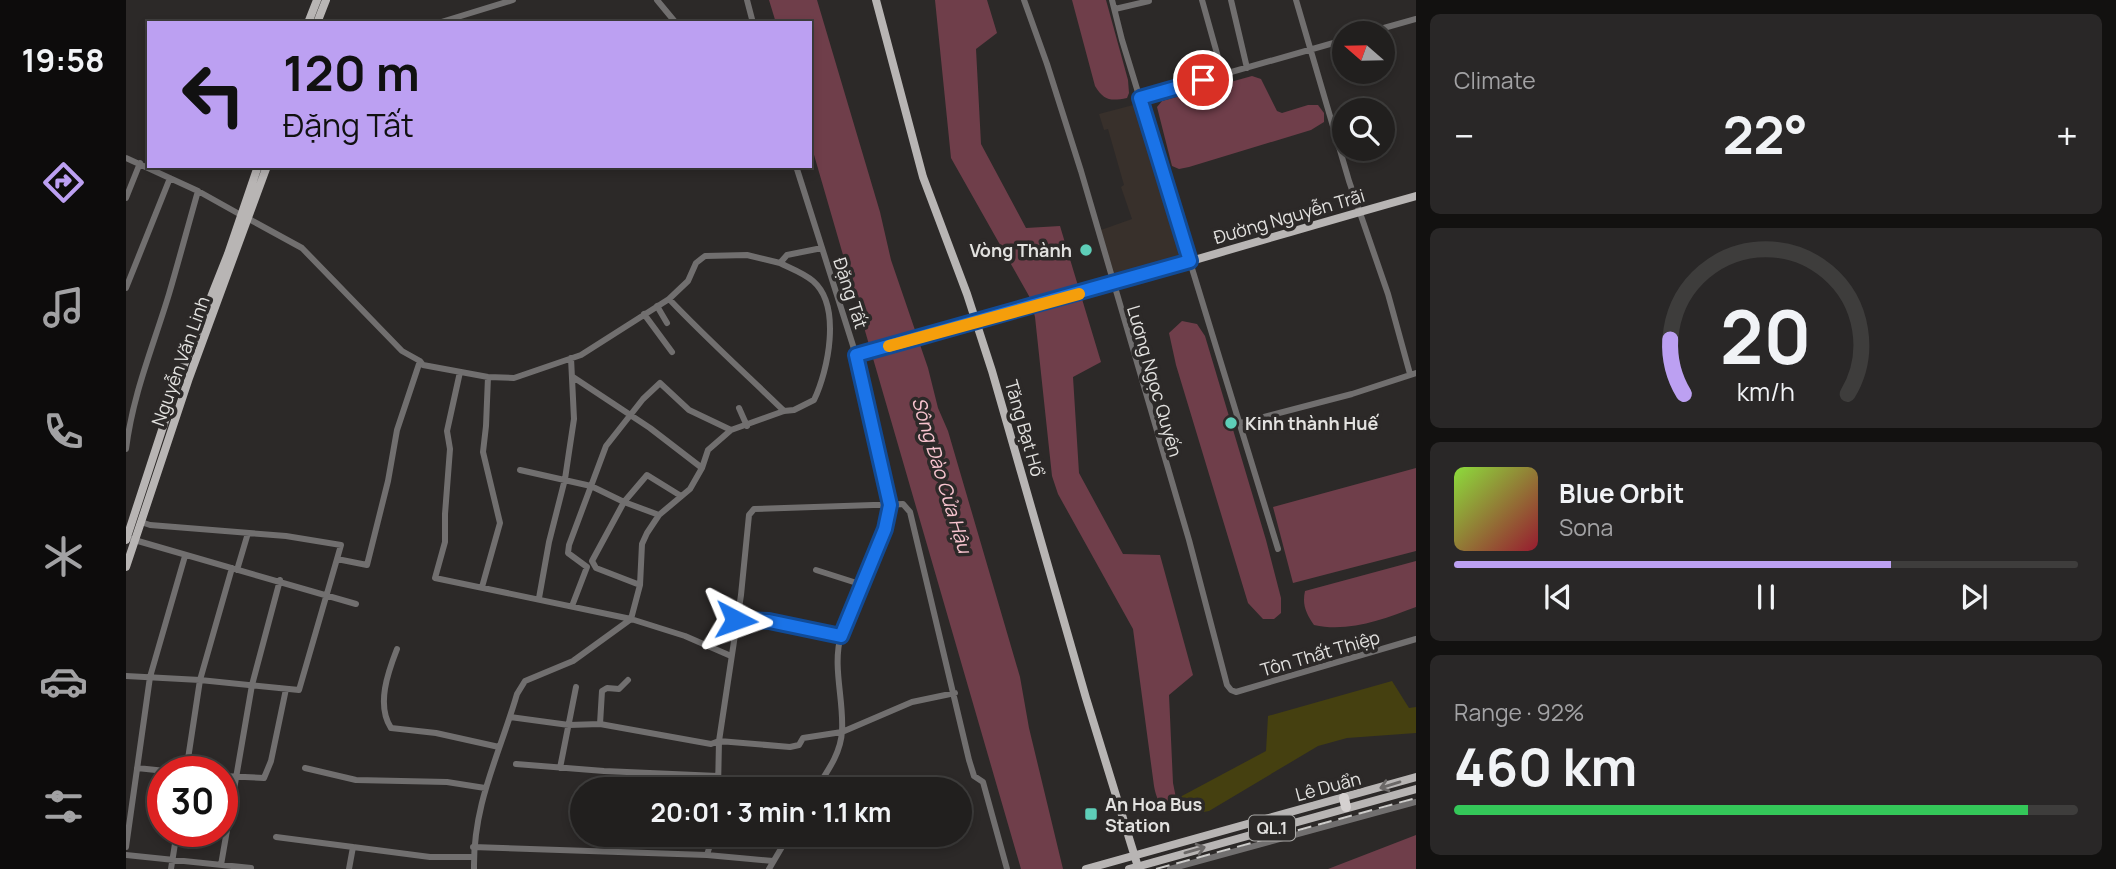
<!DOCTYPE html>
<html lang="en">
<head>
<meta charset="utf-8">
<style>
  body { margin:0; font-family:Manrope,sans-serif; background:#292727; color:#f1f3f6; height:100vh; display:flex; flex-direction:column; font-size:26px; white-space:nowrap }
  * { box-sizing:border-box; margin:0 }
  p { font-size:23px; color:#a2a2a4 }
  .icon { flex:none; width:38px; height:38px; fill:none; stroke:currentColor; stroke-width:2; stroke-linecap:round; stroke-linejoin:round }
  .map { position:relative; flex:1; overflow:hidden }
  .sheet { display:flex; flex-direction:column; gap:14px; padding:14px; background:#121110; width:700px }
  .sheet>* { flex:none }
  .top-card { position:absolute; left:21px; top:21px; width:665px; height:147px; border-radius:0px; box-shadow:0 4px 10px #0003,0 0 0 2px #3e3d3c; background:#bca0f2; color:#111; overflow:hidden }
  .needle { width:46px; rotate:290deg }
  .fabs { position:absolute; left:1206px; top:21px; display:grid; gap:14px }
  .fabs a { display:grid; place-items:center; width:63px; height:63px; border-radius:50%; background:#211f1e; box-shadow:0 4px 10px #0003,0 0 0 2px #3e3d3c; font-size:35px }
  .speed { position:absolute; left:21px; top:756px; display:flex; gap:14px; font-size:35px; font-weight:700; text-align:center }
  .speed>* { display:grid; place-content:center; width:91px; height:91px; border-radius:50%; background:#211f1e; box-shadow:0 4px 10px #0003,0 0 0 2px #3e3d3c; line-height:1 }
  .speed .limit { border:10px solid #d22; background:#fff; color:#111 }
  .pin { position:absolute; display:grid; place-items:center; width:60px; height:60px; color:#fff; margin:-30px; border:4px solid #fff; border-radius:50%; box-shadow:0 2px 7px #0007 }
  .me { position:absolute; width:77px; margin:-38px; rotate:94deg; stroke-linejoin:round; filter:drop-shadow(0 0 5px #0008) }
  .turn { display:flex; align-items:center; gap:24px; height:147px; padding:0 21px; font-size:32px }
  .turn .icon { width:91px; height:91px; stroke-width:2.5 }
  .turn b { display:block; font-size:49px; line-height:60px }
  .big { font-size:52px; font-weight:700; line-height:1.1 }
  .sheet .card { flex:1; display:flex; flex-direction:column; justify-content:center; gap:10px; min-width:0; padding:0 24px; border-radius:10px; background:#292727 }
  .sheet .dial { align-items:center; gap:0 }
  .dial svg { height:182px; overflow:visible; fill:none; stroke:#3e3d3c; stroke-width:7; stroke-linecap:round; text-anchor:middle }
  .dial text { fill:#f1f3f6; stroke:none }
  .song { display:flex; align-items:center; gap:21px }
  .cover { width:84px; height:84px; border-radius:10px; background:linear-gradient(135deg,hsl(90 70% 55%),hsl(350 70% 35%)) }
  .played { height:7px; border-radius:4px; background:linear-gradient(90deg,#bca0f2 70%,#3e3d3c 70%) }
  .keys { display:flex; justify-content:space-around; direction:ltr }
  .heat { display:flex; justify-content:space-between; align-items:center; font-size:38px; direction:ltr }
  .charge { height:10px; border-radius:5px; background:linear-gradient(90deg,#34c759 92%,#3e3d3c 0) }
  .trip { position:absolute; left:444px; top:777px; width:402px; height:70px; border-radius:35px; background:#211f1e; box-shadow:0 4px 10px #0003,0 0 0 2px #3e3d3c; font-weight:700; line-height:70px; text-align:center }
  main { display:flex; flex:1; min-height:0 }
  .menu { display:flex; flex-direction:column; width:126px; justify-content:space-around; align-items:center; background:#0d0c0c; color:#a2a2a4 }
  .menu .icon { width:49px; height:49px }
  .menu .active { color:#bca0f2 }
  .menu b { font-size:32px; color:#f1f3f6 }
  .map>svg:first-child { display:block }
  .built { fill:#38302b }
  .green { fill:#454010 }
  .water { fill:#6f3e4a }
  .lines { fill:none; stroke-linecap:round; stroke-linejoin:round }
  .minor { stroke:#716f6f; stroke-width:6 }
  .major { stroke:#b8b5b4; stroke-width:8 }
  .highway { stroke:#d5d1d0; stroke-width:10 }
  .rail { stroke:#cccbc9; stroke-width:2; stroke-dasharray:14 7; stroke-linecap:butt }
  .oneway { stroke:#6b6867 }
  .route-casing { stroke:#114b97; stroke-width:18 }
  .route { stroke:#1a73e8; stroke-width:12 }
  .slow { stroke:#f59e0b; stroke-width:12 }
  .poi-dot { fill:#5eceb8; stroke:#2c2928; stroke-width:2.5 }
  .labels { text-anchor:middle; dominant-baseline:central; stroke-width:7; stroke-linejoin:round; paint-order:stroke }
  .shield { fill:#2c2928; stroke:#abaaa8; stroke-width:2 }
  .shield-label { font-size:16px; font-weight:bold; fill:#e2e1df }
  .street-label { font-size:18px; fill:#e2e1df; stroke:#2c2928 }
  .poi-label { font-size:18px; font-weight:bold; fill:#e2e1df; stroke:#2c2928; text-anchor:start }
  .water-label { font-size:19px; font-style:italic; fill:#f8c4cf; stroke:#2c2928 }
</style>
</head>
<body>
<main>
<nav class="menu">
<b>19:58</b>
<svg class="icon active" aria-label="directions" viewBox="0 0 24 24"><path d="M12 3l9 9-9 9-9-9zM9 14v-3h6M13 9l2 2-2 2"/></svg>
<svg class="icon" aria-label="music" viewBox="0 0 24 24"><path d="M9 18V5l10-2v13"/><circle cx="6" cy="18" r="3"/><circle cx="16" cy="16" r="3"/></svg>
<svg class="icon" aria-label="phone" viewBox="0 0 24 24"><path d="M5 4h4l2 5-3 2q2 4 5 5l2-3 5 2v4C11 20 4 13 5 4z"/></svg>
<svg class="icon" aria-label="climate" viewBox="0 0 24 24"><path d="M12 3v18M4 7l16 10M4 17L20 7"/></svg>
<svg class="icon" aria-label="car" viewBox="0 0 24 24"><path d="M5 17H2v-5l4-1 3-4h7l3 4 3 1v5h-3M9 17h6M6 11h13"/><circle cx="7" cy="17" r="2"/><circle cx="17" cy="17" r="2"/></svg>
<svg class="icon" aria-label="filters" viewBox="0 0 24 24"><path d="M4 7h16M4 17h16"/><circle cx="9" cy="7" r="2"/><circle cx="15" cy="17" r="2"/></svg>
</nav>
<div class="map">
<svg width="1290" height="869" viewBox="0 0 1290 869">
  <rect width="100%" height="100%" fill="#2c2928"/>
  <path class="built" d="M1011 104 1060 256 989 276 975 230 1006 219 995 187 998 185 982 129 978 130 973 114Z"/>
  <path class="green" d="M1266 681 1283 708 1290 707V733L1221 738 1192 746 1083 811 1066 814 1055 808 1054 797 1140 751 1142 716Z"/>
  <path class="water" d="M643 0H691L754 212 765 260 802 368 812 408 822 431 894 677 903 728 937 869H895L684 141V23H650Z
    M809 0H861L871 33 850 49 855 144 900 228 934 226 975 362 947 377 953 473 997 554 1034 555 1067 675 1043 695 1047 783 1052 808 1044 813C1034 806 1030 798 1028 786L1007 629 932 494 926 476 909 317 903 296 825 158Z
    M946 0H980L1002 80 1003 93 1001 98C985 101 978 101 969 86Z
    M1126 76 1135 79 1151 111 1156 113 1182 105H1192L1198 113V122L1185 130 1063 167 1053 169 1046 166 1031 107 1036 101Z
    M1056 321 1071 324 1079 336 1140 540 1155 598V613L1148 619H1137L1122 603 1050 365 1043 333Z
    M1290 468V551L1167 583 1147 507Z
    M1290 561V607C1258 619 1222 633 1188 625 1180 613 1176 605 1179 591Z
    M1290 835V869H1202Z"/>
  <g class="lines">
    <path class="minor" d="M531 0 550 23
      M621 0 627 23
      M898 0 921 64 955 171 1063 540 1101 685 1105 690 1110 692 1290 639
      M986 0 996 40 1152 549
      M1076 0 1097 75
      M1105 0 1121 68
      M1170 0 1223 181 1262 294 1284 374
      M989 9 1023 1
      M312 23 387 0
      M1240 33 1290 19
      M1014 98 1218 40
      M0 158 72 191 115 215
      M670 166 730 355 764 505C760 551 728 591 715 635 706 667 718 699 716 731 715 753 701 772 690 789
      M0 198 14 163
      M123 219 176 248 276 351 294 361 297 365 362 377 388 378 455 355 543 299 562 281 570 263 579 256 621 255 654 263 661 255 696 248
      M0 288 44 178
      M543 299C580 338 620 374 658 411
      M531 306 541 323
      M518 314 546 352
      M730 355 851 322
      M334 372 321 431 324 449 319 514V542L309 578 505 619 559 636 605 656
      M447 377 524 428 576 468
      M613 408 621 426
      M1115 423 1226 394 1290 373
      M0 449C7 393 27 347 43 294 53 260 62 226 72 191
      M394 470 465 486 498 502 533 515
      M15 522 24 525 160 536 215 545 211 559 241 565 262 481 271 430 294 361
      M5 539 230 604
      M111 570 122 533
      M690 570 737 585
      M514 585 470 568 466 561 498 502 521 475 555 496
      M356 587 374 523 357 452 360 426 362 377
      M413 598 423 542 439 479 443 452 448 419 445 358
      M446 606 461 567 442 553 443 545 480 446 517 399 534 383 563 410 605 430
      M610 620 643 622 715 636
      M271 649C262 672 250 705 265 728L310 733 373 747
      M0 676 74 680 173 690 211 559
      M384 717 443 725 474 724 585 744 593 741 664 747 673 745 677 738 716 732 786 702 829 693
      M474 724 476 691 481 688 493 689 502 680
      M390 764 478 771 592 776
      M11 768 49 772
      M179 768 230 780 321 782 359 788
      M434 768 450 687
      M60 772 74 680 106 568
      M96 776 138 778 145 761 160 689
      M592 789 593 741 615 595 623 515 628 509 777 504 784 512 843 760 848 776 857 782 881 869
      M150 837 304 857H347
      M0 847 24 677 59 556
      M347 847 581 855 647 861
      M0 855 125 868
      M581 855 587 835
      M95 865 126 685 154 580
      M45 869 51 831
      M223 869 227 847
      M348 869C347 803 373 756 391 694L399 681 447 661 505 619 514 585 516 544 521 533 533 515 564 489 576 468 582 450 605 430 658 411 668 410 688 400C702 371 716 306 687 281 678 273 664 268 654 263
      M643 869 663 835
      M1044 869 1290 802"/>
    <path class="major" d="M750 0 797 177 841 294 866 371 960 698 1012 867
      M182 23 191 0
      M191 23 200 0
      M851 322C998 282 1143 237 1290 196
      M0 540 54 375 102 254 132 166
      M0 567 63 378 141 166
      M960 869 1290 777
      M1003 869 1290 789"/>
    <path class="highway" d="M1218 798 1220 807"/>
    <path class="rail" d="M1030 869 1290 798"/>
  </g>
  <defs><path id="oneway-shaft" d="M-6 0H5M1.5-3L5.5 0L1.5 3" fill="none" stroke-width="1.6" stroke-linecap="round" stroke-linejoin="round" transform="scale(1.75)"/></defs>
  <g class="oneway">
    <use href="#oneway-shaft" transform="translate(1264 785) rotate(163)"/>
    <use href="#oneway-shaft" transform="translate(1069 850) rotate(-16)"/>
  </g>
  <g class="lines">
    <defs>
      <path id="route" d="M610 620 643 621 715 636 759 529 764 505 730 355 1064 261 1014 98 1077 80"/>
    </defs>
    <use href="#route" class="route-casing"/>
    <use href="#route" class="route"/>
    <path class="slow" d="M763 346 953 294"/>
  </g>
  <g class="poi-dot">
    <circle cx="960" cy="250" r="7"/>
    <circle cx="1105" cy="423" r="7"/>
    <rect x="958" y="807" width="14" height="14" rx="3.5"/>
  </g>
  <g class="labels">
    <rect class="shield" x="1123" y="815.5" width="46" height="25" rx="5"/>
    <g class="shield-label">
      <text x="1146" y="828">QL.1</text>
    </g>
    <g class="street-label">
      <text transform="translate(1163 216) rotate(-16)">Đường Nguyễn Trãi</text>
      <text transform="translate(725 293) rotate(72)">Đặng Tất</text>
      <text transform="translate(54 361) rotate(-70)">Nguyễn Văn Linh</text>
      <text transform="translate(1029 381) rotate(74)">Lương Ngọc Quyến</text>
      <text transform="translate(899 428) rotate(74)">Tăng Bạt Hổ</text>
      <text transform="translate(1194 653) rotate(-16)">Tôn Thất Thiệp</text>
      <text transform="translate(1202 786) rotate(-15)">Lê Duẩn</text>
    </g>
    <g class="poi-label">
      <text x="946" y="250" text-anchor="end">Vòng Thành</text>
      <text x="1119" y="423">Kinh thành Huế</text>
      <text x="979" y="804">An Hoa Bus<tspan x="979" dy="21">Station</tspan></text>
    </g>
    <g class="water-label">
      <text transform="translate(816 475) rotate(73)">Sông Đào Cửa Hậu</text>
    </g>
  </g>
</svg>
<div class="fabs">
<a><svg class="needle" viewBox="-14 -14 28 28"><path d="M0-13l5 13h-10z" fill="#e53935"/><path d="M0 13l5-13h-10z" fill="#a2a2a4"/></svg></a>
<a><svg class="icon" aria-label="search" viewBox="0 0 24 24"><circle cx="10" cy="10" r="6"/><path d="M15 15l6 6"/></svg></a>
</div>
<div class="speed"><div class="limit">30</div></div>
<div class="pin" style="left:1077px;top:80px;background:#d93025"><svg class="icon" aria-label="arrive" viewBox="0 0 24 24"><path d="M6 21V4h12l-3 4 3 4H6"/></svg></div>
<svg class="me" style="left:610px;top:620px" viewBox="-20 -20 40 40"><path d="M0-17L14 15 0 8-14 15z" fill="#1a73e8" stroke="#fff" stroke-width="4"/></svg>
<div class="trip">20:01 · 3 min · 1.1 km</div>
<div class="top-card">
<div class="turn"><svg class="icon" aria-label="left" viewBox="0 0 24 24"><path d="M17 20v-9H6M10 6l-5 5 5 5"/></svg><div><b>120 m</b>Đặng Tất</div></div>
</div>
</div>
<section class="sheet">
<div class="card"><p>Climate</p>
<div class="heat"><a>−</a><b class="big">22°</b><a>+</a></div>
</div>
<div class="card dial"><svg viewBox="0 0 100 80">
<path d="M14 69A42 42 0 1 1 86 69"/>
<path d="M14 69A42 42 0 0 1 8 45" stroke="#bca0f2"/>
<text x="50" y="56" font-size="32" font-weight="700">20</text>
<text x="50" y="72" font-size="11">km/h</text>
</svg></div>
<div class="card">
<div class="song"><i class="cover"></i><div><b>Blue Orbit</b><p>Sona</p></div></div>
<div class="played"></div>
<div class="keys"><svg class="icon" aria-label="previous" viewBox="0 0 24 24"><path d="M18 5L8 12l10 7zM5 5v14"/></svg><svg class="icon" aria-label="pause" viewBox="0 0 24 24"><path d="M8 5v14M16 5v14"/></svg><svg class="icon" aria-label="next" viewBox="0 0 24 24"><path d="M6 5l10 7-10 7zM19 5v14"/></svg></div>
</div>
<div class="card"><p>Range · 92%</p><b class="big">460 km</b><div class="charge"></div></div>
</section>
</main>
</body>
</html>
